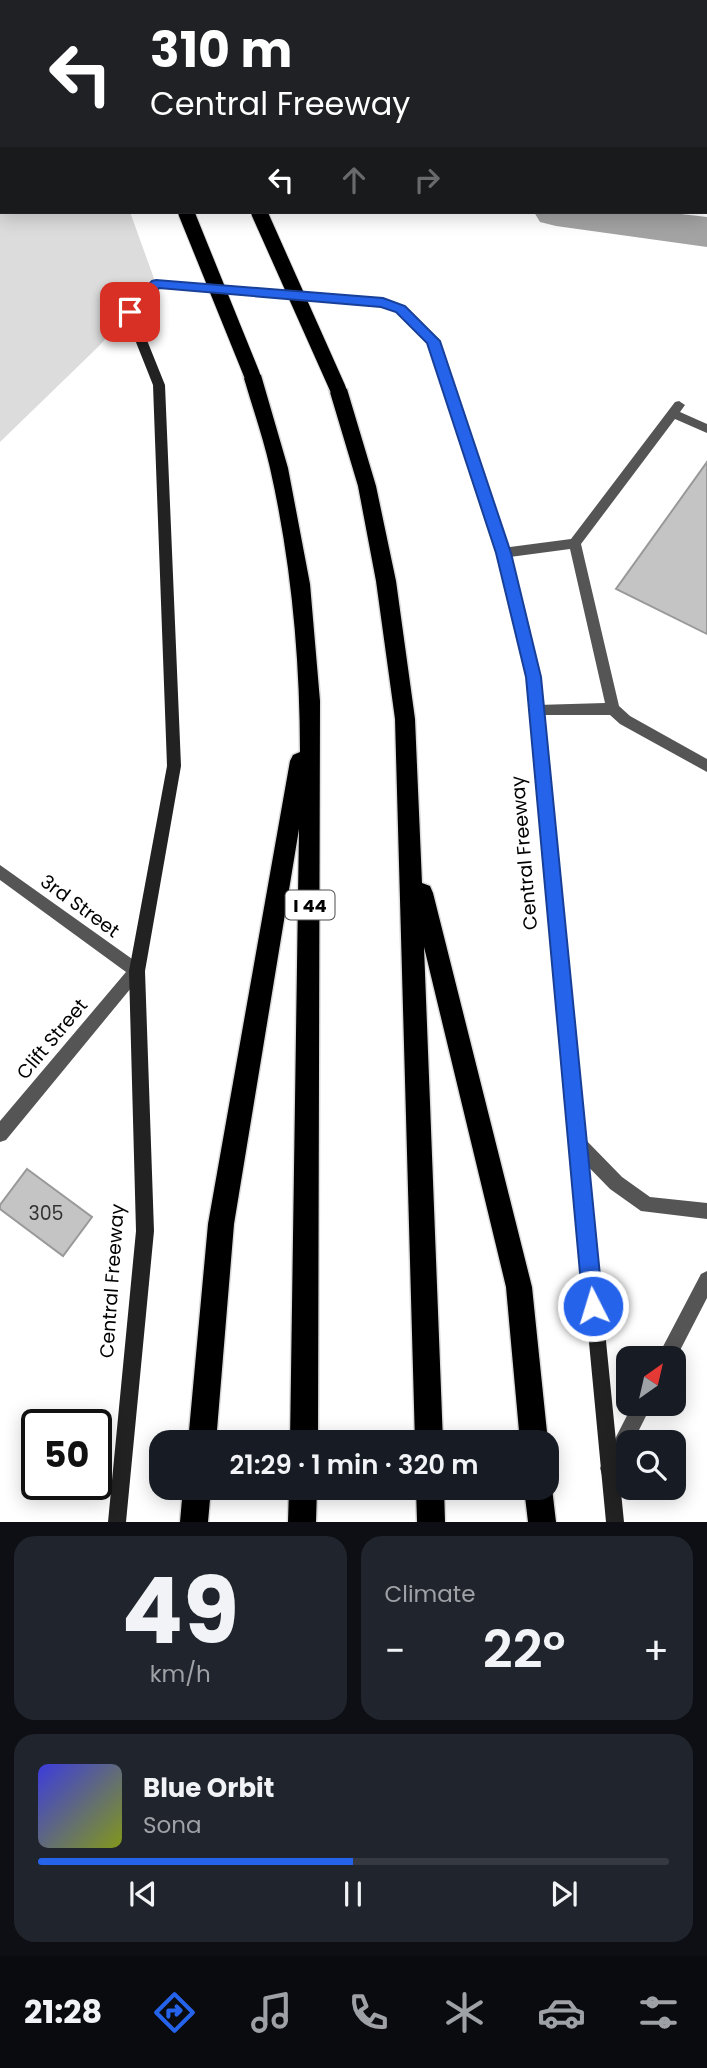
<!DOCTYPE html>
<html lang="en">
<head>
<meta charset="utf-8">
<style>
  body { margin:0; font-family:Poppins,sans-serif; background:#20242c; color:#f1f3f6; height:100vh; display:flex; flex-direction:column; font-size:26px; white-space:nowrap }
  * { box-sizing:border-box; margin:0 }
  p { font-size:23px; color:#9ea1a6 }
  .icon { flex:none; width:38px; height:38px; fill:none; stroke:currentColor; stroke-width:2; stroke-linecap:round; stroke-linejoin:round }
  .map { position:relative; height:1522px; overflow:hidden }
  .details { display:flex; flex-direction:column; gap:14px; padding:14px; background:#0d0f14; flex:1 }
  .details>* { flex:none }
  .hud { position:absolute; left:0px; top:0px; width:707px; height:214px; box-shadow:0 4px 18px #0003; background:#202124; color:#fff; overflow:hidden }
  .needle { width:46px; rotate:34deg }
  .fabs { position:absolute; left:616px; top:1346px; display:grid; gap:14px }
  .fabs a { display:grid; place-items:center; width:70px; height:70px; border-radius:14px; background:#171b24; box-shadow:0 4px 18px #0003; font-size:35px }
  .speed { position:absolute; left:21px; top:1409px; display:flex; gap:14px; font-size:35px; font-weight:700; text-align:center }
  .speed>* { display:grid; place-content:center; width:91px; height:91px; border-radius:50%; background:#171b24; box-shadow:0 4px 18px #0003; line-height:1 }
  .speed .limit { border:4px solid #111; border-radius:10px; background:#fff; color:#111 }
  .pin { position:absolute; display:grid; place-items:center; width:60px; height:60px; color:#fff; margin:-30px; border-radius:14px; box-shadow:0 4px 10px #0006 }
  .me { position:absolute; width:77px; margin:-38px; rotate:355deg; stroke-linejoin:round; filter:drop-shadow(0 0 5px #0008) }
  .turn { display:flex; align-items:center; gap:24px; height:147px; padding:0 35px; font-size:32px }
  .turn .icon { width:91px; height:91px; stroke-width:2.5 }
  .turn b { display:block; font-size:49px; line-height:60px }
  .lanes { display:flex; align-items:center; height:66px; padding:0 35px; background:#0003; justify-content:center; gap:35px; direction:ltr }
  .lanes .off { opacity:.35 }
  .big { font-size:52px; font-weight:600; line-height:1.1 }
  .details .widget { flex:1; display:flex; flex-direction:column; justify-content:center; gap:10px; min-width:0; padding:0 24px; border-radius:21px; background:#20242c }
  .details .dial { align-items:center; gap:0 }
  .dial b { font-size:91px; line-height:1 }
  .song { display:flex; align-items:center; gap:21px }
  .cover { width:84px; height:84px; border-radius:10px; background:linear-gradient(135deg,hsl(240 70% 55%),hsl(70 70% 35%)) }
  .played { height:7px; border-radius:4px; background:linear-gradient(90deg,#2563eb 50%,#363941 50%) }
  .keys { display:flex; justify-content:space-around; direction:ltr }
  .heat { display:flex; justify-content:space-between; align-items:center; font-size:38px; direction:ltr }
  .details .tiles { flex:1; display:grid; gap:14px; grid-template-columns:1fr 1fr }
  .widget:last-child { grid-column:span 2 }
  .trip { position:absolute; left:149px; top:1430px; width:410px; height:70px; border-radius:21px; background:#171b24; box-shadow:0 4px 18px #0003; font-weight:600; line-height:70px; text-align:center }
  .tab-bar { display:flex; height:112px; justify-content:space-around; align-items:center; background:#090b0e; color:#9ea1a6 }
  .tab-bar .icon { width:49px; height:49px }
  .tab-bar .active { color:#2563eb }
  .tab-bar b { font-size:32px; color:#f1f3f6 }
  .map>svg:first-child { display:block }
  .green { fill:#dcdcdc }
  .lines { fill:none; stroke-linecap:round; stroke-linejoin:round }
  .river { fill:#a3a3a3; fill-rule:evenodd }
  .building { fill:#c4c4c4; stroke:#999; stroke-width:2 }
  .highway-casing { stroke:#dbdbdb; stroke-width:3 }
  .lane { fill:#555; fill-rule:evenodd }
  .street { fill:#555; fill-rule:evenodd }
  .secondary { fill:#222; fill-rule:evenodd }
  .highway { fill:#000; fill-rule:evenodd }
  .highway-bridge-casing { stroke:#dbdbdb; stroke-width:18; stroke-linecap:butt }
  .highway-bridge { stroke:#000; stroke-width:16 }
  .route { fill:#2563eb; stroke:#184099; stroke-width:2 }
  .labels { text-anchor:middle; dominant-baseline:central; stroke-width:6; stroke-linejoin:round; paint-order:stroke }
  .shield { fill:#fff; stroke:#4c4c4c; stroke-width:2 }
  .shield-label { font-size:18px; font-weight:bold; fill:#000 }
  .street-label { font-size:19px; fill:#000; stroke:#fff }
  .near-number-label { font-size:19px; fill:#313131 }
</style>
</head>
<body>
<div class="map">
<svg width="707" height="1522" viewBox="0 0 707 1522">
  <rect width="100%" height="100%" fill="#fff"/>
  <path class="green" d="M0 183 2 212H130L156 284 98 347 0 442Z"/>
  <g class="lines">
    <path class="river" d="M0 169H2V197H0Z
      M534 212H664L707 217V247L556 226 540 222Z"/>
  </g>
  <path class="building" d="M707 462V634L616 589Z
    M27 1169 92 1217 63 1256 0 1209V1205Z"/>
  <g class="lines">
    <defs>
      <path id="highway" d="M84 0H98L99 2H85Z
        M145 0H159L160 2H146Z
        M174 0H188V2H174Z
        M252 369 261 375 288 468 310 584 320 701 318 1442H290L299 829 234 1224 216 1442H188L208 1224 290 761 293 755 300 752C300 657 291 561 270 468 263 437 252 406 243 375Z
        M338 383 347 389 376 486 396 581 415 719 422 883 430 886 433 893 532 1287 548 1442 546 1446V1442H520L506 1287 424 947 443 1442H415L395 719 376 581 358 486 329 389Z
        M546 1477 552 1488 556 1522H528L524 1488H546Z
        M183 1488H211L208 1522H180Z
        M289 1488H317L316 1522H288Z
        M416 1488H444L445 1522H417Z"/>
    </defs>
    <use href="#highway" class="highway-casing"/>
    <path class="lane" d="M679 401 685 405 680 412 707 424V433L675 419 581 544 619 706 630 716 707 759V772L620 724 610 715H532L530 711 532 707 537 705 605 703 570 549 503 558 497 553 503 548 571 539 675 402Z"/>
    <path class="street" d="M486 0H505L506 2H488Z
      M641 0H651L640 2Z
      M0 865 142 966 145 971 6 1140 0 1142V1121L126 972 0 880Z
      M577 1135 583 1137 622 1177 650 1197 707 1203V1219L641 1211 610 1189 571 1149 569 1143 571 1137Z
      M707 1271V1298L674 1362V1358H657L701 1274Z
      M633 1404H652L633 1442H628C628 1454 621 1472 609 1477L602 1475 600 1468Z"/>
    <path class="secondary" d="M271 0H281V2H272Z
      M0 42 2 43V50L0 49Z
      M156 280 383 299 404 306 439 341 509 553 540 677 624 1522H606L526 677 497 553 428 343 396 312 382 307 159 288 136 313 165 385 181 766 145 971 154 1231 126 1522H108L136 1231 129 971 167 766 153 385 124 312 152 281Z"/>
    <use href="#highway" class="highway"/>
    <defs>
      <path id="highway-bridge" d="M186 212 252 375
        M259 212 338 389"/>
    </defs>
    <use href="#highway-bridge" class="highway-bridge-casing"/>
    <use href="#highway-bridge" class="highway-bridge"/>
  </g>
  <path class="route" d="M156 280 383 298 405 306 440 341 511 553 541 677 603 1306 600 1313 593 1316 586 1313 583 1306 526 677 496 553 427 343 396 312 381 307 159 288 135 315H126V308L152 281Z"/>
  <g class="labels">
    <rect class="shield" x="285.5" y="890.5" width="49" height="29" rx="5"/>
    <g class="shield-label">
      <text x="310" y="905">I 44</text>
    </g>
    <g class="street-label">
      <text transform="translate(524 853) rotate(-95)">Central Freeway</text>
      <text transform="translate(80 906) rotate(36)">3rd Street</text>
      <text transform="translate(52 1039) rotate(-50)">Clift Street</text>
      <text transform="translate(112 1281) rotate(-86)">Central Freeway</text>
    </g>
    <g class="near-number-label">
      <text x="46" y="1213">305</text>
    </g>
  </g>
</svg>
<div class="fabs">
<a><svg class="needle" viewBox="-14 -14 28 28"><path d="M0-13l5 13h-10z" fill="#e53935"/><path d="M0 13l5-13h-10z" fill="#9ea1a6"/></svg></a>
<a><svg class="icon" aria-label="search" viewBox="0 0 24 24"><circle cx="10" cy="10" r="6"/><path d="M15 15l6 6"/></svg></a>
</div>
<div class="speed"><div class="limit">50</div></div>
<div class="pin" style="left:130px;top:312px;background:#d93025"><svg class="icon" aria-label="arrive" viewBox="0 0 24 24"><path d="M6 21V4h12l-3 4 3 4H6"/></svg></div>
<svg class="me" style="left:593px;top:1306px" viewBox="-20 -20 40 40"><circle r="17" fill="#2563eb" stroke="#fff" stroke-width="3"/><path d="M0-11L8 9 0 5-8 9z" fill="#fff"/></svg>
<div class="trip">21:29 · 1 min · 320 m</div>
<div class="hud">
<div class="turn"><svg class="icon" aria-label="left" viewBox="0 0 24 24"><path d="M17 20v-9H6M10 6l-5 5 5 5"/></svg><div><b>310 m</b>Central Freeway</div></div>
<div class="lanes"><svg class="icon" aria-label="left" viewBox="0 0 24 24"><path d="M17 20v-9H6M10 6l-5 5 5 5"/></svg><svg class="icon off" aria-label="ahead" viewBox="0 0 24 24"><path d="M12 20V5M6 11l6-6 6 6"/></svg><svg class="icon off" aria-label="right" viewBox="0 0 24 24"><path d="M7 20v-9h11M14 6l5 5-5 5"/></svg></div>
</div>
</div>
<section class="details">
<div class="tiles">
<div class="widget dial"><b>49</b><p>km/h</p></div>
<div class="widget"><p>Climate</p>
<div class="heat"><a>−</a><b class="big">22°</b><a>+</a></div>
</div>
<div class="widget">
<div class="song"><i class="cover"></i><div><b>Blue Orbit</b><p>Sona</p></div></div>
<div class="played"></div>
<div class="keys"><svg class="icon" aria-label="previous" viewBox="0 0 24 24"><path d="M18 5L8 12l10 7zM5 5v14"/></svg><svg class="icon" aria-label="pause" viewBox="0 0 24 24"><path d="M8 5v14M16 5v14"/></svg><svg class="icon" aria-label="next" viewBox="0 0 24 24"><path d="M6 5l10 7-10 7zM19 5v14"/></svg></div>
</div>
</div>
</section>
<nav class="tab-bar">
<b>21:28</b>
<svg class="icon active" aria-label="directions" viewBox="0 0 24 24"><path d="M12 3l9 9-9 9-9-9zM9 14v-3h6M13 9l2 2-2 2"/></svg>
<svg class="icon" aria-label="music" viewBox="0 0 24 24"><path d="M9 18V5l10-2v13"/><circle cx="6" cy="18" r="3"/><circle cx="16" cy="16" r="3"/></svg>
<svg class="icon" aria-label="phone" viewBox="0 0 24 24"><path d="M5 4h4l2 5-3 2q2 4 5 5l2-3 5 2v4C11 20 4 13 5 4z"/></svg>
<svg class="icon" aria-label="climate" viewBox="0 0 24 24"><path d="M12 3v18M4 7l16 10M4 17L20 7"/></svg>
<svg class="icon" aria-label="car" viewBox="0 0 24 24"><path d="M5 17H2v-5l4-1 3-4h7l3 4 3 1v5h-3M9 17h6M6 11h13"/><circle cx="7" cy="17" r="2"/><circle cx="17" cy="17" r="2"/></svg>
<svg class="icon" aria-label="filters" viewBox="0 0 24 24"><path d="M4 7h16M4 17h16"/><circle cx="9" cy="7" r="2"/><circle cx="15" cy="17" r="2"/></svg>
</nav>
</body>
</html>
